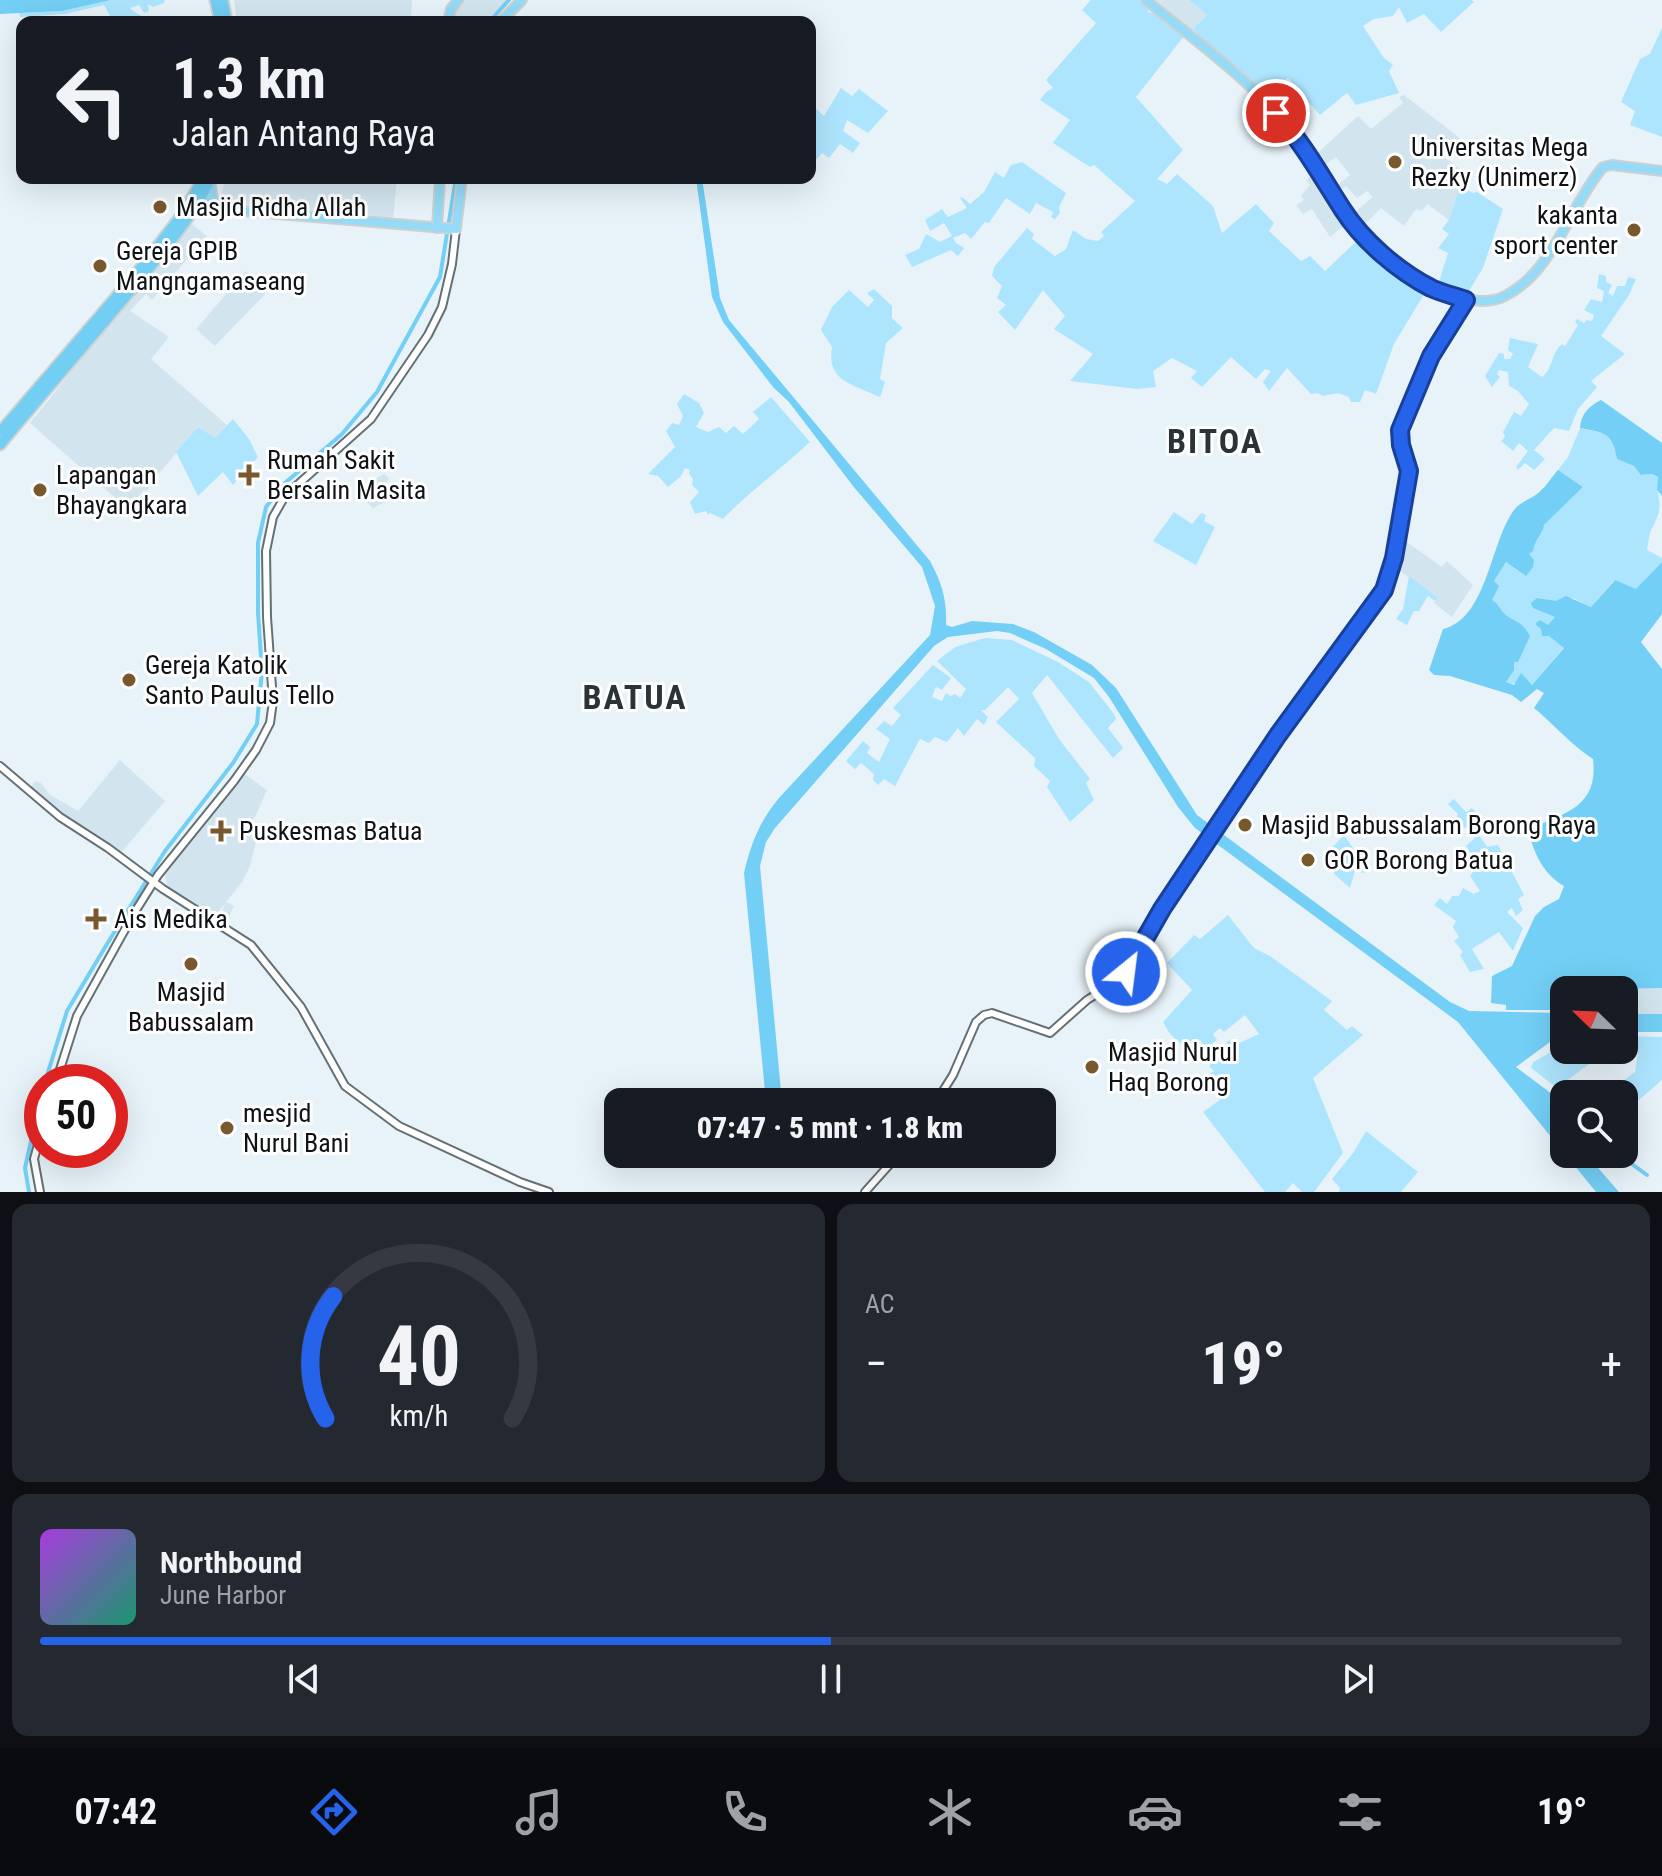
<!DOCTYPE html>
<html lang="id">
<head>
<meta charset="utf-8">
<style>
  body { margin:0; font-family:"Roboto Condensed",sans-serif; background:#242831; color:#f1f3f6; height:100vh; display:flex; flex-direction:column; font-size:30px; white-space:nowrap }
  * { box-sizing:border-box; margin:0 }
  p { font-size:26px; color:#9ea1a6 }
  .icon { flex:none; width:44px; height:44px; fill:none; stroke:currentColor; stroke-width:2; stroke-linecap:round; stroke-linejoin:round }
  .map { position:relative; height:1192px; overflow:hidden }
  .drawer { display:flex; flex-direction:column; gap:12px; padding:12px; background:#0d0f14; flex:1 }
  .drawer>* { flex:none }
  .banner { position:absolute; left:16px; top:16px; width:800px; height:168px; border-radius:16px; box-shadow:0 8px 32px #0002; background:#171b24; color:#f1f3f6; overflow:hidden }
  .needle { width:52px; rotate:293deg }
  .tools { position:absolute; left:1550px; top:976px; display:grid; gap:16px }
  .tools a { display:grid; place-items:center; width:88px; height:88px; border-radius:16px; background:#171b24; box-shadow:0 8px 32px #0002; font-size:40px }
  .speed { position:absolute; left:24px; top:1064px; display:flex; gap:16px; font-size:40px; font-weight:700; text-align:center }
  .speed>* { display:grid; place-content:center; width:104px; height:104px; border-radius:50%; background:#171b24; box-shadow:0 8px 32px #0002; line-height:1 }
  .speed .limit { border:12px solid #d22; background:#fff; color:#111 }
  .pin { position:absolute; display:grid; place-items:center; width:68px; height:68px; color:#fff; margin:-34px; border:4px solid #fff; border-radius:50%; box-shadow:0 2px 8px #0007 }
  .me { position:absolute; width:88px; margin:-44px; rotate:29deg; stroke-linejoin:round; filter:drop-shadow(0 0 6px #0008) }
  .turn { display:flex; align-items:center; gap:28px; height:168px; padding:0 24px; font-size:36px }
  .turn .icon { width:104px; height:104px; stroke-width:2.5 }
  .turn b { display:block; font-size:56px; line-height:68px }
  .big { font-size:60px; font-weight:800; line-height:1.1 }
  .drawer .widget { flex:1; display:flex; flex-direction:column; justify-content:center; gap:12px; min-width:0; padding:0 28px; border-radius:16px; background:#242831 }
  .drawer .dial { align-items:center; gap:0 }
  .dial svg { height:208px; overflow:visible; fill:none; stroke:#363941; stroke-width:7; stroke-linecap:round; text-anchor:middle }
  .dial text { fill:#f1f3f6; stroke:none }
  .song { display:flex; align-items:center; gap:24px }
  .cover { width:96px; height:96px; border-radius:12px; background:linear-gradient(135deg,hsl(280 70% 55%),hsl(160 70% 35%)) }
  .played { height:8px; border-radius:4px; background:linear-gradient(90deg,#2563eb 50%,#363941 50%) }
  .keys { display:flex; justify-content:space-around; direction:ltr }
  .heat { display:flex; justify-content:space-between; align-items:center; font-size:44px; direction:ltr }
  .drawer .tiles { flex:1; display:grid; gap:12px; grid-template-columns:1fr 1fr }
  .widget:last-child { grid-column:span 2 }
  .trip { position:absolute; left:604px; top:1088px; width:452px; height:80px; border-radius:16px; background:#171b24; box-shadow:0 8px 32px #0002; font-weight:800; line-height:80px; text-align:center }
  .tab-bar { display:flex; height:128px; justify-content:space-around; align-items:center; background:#090b0e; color:#9ea1a6 }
  .tab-bar .icon { width:56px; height:56px }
  .tab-bar .selected { color:#2563eb }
  .tab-bar b { font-size:36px; color:#f1f3f6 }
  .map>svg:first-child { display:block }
  .built { fill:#d2e5ee }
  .green { fill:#aee5fe }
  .water { fill:#73cff5 }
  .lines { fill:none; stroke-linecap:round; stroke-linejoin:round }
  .canal { stroke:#73cff5; stroke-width:4 }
  .secondary-casing { stroke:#657075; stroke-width:10 }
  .primary-casing { stroke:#cfd0d0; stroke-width:12 }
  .trunk-casing { stroke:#cfd0d0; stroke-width:13 }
  .secondary { stroke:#fff; stroke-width:6 }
  .primary { stroke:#95daf6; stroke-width:8 }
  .trunk { stroke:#72cef3; stroke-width:9 }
  .route-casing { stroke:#184099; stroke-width:20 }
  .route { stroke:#2563eb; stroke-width:14 }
  .poi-dot { fill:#79582e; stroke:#fefefe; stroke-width:3 }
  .labels { text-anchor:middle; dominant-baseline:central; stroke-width:6; stroke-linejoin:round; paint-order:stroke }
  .poi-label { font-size:26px; fill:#0f1315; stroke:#fefefe; text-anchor:start }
  .district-label { font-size:34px; font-weight:bold; letter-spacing:2px; fill:#2a3337; stroke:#fefefe }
</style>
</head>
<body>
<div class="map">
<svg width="1662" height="1192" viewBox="0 0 1662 1192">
  <rect width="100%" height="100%" fill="#e7f3f9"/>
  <path class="built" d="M234 0H412L411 22H237Z
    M465 0H508L485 22H461L452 12Z
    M1156 0H1189L1207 15 1192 30Z
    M1404 95 1461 139 1450 155 1444 151 1441 155 1459 168 1451 180 1460 186 1449 220 1427 204 1422 211 1416 209 1404 226 1381 208 1360 229 1349 217 1373 197 1367 191 1357 198 1346 186 1338 192 1334 188 1350 175 1336 157 1321 168 1313 157 1358 116 1371 129 1403 103 1399 97Z
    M1316 173 1337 212 1347 223 1330 237 1312 209 1303 214 1296 205 1304 200 1301 196 1310 185 1306 180Z
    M225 178H397L393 220 220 203Z
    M192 224 207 236 152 300 146 294 130 311 169 337 151 359 227 425 215 439 198 427 150 484 151 486 147 491 144 490 128 509 30 423 142 283Z
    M246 271 269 290 215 346 196 329Z
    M384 474 389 478 385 485 395 497 373 508 364 499 368 494 363 486Z
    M1401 538 1442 567 1447 561 1473 585 1452 617 1434 603 1437 597 1394 567Z
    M120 760 165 801 120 854 50 807 29 790 35 781 41 783 49 794 78 811Z
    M242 772 267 790 255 817 247 824 258 834 250 866 242 882 226 902 234 906 228 919 221 915 225 904 214 917 168 888 164 873Z
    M1618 985 1621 989 1662 988V1014H1624V990H1618Z"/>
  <path class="green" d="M111 0H165L164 3 153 7 148 4 149 11 144 13 139 5 130 8C136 16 146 15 153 22H108L110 16 104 5 65 14 20 17 19 13 62 11Z
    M1091 0H1140L1148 7V12L1158 14 1185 35 1136 97 1183 150 1157 179 1167 184 1177 174 1213 206 1222 233 1256 204 1274 223 1269 231 1301 261 1310 256 1325 271 1362 236C1375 261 1400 279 1426 291L1394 344 1376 394 1365 390 1360 402H1351L1349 397 1338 393 1323 396 1318 393 1311 394 1287 368 1269 391 1263 382 1271 371 1265 369 1256 379 1231 357 1202 387 1191 378 1197 371 1172 358 1153 371 1156 387 1137 389 1070 381 1093 354 1054 329 1065 316 1043 290 1015 330 998 312 1006 305 997 298 1002 286 992 276 994 267 1027 228 1034 234 1032 239 1055 256 1066 249 1073 230 1086 239 1098 241 1104 236 1101 232 1135 201 1094 165 1090 167 1053 143 1070 120 1040 100 1046 92 1053 88 1046 80 1096 23 1082 10Z
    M1189 0H1472L1474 2 1441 32 1424 14 1407 23 1399 7 1393 16 1374 19 1363 26 1384 58 1393 65 1389 71 1399 93 1356 105 1347 93 1320 115 1288 78 1263 91 1222 58 1193 29 1207 15Z
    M1662 28V137L1630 125 1635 111 1621 102 1640 59 1650 54Z
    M841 88 852 96 859 89 888 111 868 133 847 120 843 131 860 143 853 153 840 144 829 158 822 153 815 161 810 157 814 148 810 144V103L824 116Z
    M1022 162 1066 193 1059 207 1060 213 1055 219 1051 217 1053 212 1036 203 1030 214 1006 198 989 223 985 222 971 239 965 233 953 238 956 243 964 248 958 256 951 250 912 267 905 255 919 249 926 234 940 242 952 236 944 223 930 231 925 220 942 209 948 217 967 208 960 198 962 197 970 204 984 192 995 172 1004 178 1011 165Z
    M1460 186 1473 193 1477 192 1503 209 1483 268 1467 294 1438 285 1448 253 1438 248 1449 234 1442 229 1449 220Z
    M1599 274 1606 276V282L1612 285 1608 293 1613 296 1617 286H1625L1628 277 1636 279 1629 295 1601 336 1625 354 1591 381 1597 387 1578 409 1569 431 1554 428 1534 450 1545 459 1534 470 1525 463 1518 470 1516 467 1528 451 1519 443 1513 451 1501 441 1505 437 1503 432 1514 412 1521 416 1529 404 1518 391 1509 386 1508 372 1499 370 1497 374 1500 377 1492 387 1485 376 1499 353 1504 354V359H1510L1513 354 1508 350 1510 338 1538 344 1528 367 1542 377C1553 369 1551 353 1562 344L1565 346 1578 325 1575 322 1577 319 1584 323 1587 320 1592 321 1594 315 1584 310 1591 299 1602 302 1604 291 1597 288Z
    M874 289 892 306V318L903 328 886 343 880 379 885 382 880 397C852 384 826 381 832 347L821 330 832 307 849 290 868 307 874 300 867 293Z
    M684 394 699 403 704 413 696 427 708 432 719 427 726 433 734 426 743 434 759 419 753 412 771 397 810 442C781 469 750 491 723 519L710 513 708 515 706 511 695 514 690 502 699 492 692 485 693 479 689 474 690 470 685 468 681 476 668 487 658 476 648 474 675 447 666 431 672 423 679 425 683 416 677 404Z
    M233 419 249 439 258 457 233 485 223 472 198 496 176 452 198 427 215 438Z
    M1580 428C1603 433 1612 432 1617 459L1634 466 1642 475 1652 474 1659 477 1657 489C1662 507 1659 516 1651 530 1649 536 1648 544 1647 550L1662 558V562L1636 590 1614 580 1591 607 1573 598 1556 602 1537 598 1534 608 1556 617 1548 625 1549 636 1564 647 1532 685 1527 681 1509 684 1506 682 1514 661H1518L1520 655 1508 617 1492 600 1494 581 1506 562 1525 575C1527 564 1529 552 1533 542 1537 534 1542 534 1544 525L1583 487 1558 470 1568 457Z
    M1174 512 1192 524 1201 513 1206 515 1204 521 1215 527 1196 565 1153 541Z
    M1409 576 1438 598 1435 601 1428 596 1419 611H1414L1407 625 1396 619 1403 609Z
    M985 638 1012 640 1058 662 1089 682 1114 714 1116 719 1108 728 1123 748 1113 758 1047 675 1032 693 1059 739 1090 779 1086 783 1094 800 1070 822 1047 787 1050 781 1034 766 1035 758 996 722 1019 699 1008 687 985 710H981L988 717 984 725 977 719 964 736 958 728 947 742 935 737 929 743 920 739 895 786 884 779 878 785 873 780 874 774 861 763 855 769 846 761 863 741 870 747 867 753 879 762 890 739 876 729 884 721 892 726 901 715 893 708 933 665 951 678 942 690 936 687 932 697 942 701 946 693 951 696 955 694 960 698 966 689 937 661 955 647Z
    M1454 799 1466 812 1472 808 1483 821 1481 823 1484 827 1478 833 1487 847 1498 845 1524 895 1518 899 1523 910 1516 916 1512 908 1507 912 1523 928 1513 951 1499 932 1472 949 1484 969 1470 972 1460 955 1463 952 1454 941 1459 937 1453 927 1456 921 1434 905 1440 898 1447 904 1452 896H1459L1463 888 1474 894 1480 891 1470 876 1475 869 1467 859 1471 854 1466 846 1475 838 1468 827 1464 828 1456 818 1458 814 1448 804Z
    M1344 835 1367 868 1364 873 1355 871 1350 888 1334 874 1337 865 1330 859 1332 856 1330 850Z
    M1228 915 1254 948 1270 956 1332 1001 1324 1010 1347 1030 1352 1026 1363 1035 1313 1078 1343 1153 1314 1192H1302L1293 1183 1285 1192H1265L1203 1112 1220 1100 1203 1078 1214 1071 1209 1066 1229 1040 1235 1045 1259 1034 1245 1015 1224 1032 1220 1028 1213 1034 1217 1040 1204 1049 1201 1040 1194 1046 1191 1043 1185 1047 1170 1034 1163 1022 1192 990 1167 963 1194 935 1200 939Z
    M1624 1036 1662 1037V1080L1624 1113V1094H1605L1635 1072 1638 1052 1633 1041 1624 1039Z
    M1564 1045V1050H1608L1557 1088 1531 1068 1533 1062Z
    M1366 1131 1418 1172 1401 1192H1339L1340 1188 1332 1179 1353 1153Z"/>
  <path class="water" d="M0 0H111L62 11 0 14Z
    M696 178H702L720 298 729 320 930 561C942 583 947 600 946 625L952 627 972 621 1013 624 1034 632 1092 665 1116 688 1197 815 1450 1002 1469 1011 1564 1013V1038L1550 1042 1516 1067 1564 1103V1153L1458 1022 1195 828 1178 807 1109 697 1094 678 1046 649 1010 633 997 631 948 637 934 646 775 828 766 842 760 866 782 1102H766L744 873C751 843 760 821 779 798L930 635 935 606 922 567 853 486 789 402 773 387 723 322 712 297Z
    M1601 400 1662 443V496L1657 490 1658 477 1652 474 1641 475 1634 466 1617 459C1612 431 1603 433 1580 428 1581 414 1589 406 1601 400Z
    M1558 470 1583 487 1544 525C1543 534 1535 538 1533 551L1529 554 1534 560 1533 567 1526 576 1506 562 1494 581 1499 586 1492 600C1499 604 1500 610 1506 615 1516 623 1522 621 1530 636L1518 662H1514V670L1506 682 1514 685 1521 673 1532 685 1564 648 1549 636H1542L1541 629 1535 624 1540 620 1548 625 1555 617 1533 608 1531 603 1537 598 1556 601 1566 596 1591 607 1615 580 1636 589 1662 562V614L1641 642 1662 669V988L1620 989 1619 985 1618 990H1564V1010H1506V1005L1491 1003 1492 976 1512 966 1535 916 1544 907 1559 899 1564 886C1543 874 1534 853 1528 830 1562 813 1599 809 1593 759 1571 745 1555 725 1534 708L1544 693 1537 689 1521 702 1512 695 1450 676 1434 675 1429 670 1443 629C1486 619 1490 546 1512 513 1518 503 1527 501 1537 494 1545 488 1551 478 1558 470Z
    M1624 1014H1662V1032H1624Z
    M1565 1154H1586L1619 1192H1596Z"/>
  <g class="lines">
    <path class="canal" d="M489 22 509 0
      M45 1082 67 1011 107 944 165 851 233 763 257 724 262 671 258 613V543L266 507 285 483 342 434 377 392 440 277 456 178
      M1618 1154 1647 1175
      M29 1192 25 1168 42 1091"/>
    <defs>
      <path id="secondary" d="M0 766 60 817 108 848 163 889 251 945 301 1007 345 1086 399 1126 520 1182 549 1192
        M56 1082 77 1016 133 915 158 875 234 781 256 750 270 723 273 701 267 617 266 551 273 517 285 496 371 419 428 335 442 307 452 264 456 229
        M936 1102 953 1075 976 1022 984 1015 992 1013 1050 1033 1087 1000 1119 980 1126 972 1162 909 1278 735 1381 596 1394 558 1408 475 1409 468 1400 441 1402 425 1431 356 1466 300
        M40 1192 34 1159 42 1129
        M865 1192 899 1154"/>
      <path id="primary" d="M1146 0C1190 36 1236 70 1275 111 1304 142 1320 176 1343 211 1367 246 1411 282 1452 295 1469 300 1487 305 1505 296 1554 271 1569 207 1603 167L1612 165 1662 171
        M448 22 451 9 458 0
        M500 22 522 0
        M210 181 213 199 222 206
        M201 198 214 206 230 210 456 229 462 178
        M437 228 440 178"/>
      <path id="trunk" d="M215 0 220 22
        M223 0 227 22
        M0 432 138 271 183 213 203 178
        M0 445C49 386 100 329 148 270 171 241 196 212 211 178"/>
    </defs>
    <use href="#secondary" class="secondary-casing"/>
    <use href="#primary" class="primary-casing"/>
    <use href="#trunk" class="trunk-casing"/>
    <use href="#secondary" class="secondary"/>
    <use href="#primary" class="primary"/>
    <use href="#trunk" class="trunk"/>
  </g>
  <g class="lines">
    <defs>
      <path id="route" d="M1126 972 1162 909 1278 735 1384 590 1394 558 1409 471 1401 445 1400 430 1431 356 1466 300C1455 296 1442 293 1431 288 1398 271 1363 241 1343 210 1321 176 1303 143 1276 113"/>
    </defs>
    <use href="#route" class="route-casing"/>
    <use href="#route" class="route"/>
  </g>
  <g class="poi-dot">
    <circle cx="1395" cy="162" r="8"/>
    <circle cx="160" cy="207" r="8"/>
    <circle cx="1634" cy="230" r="8"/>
    <circle cx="100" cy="266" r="8"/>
    <path d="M245 463h8v8h8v8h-8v8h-8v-8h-8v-8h8z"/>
    <circle cx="40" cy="490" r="8"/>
    <circle cx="129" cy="680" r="8"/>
    <circle cx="1245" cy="825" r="8"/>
    <path d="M217 819h8v8h8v8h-8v8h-8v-8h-8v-8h8z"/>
    <circle cx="1308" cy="860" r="8"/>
    <path d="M92 907h8v8h8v8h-8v8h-8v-8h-8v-8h8z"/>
    <circle cx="191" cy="964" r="8"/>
    <circle cx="1092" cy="1067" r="8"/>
    <circle cx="227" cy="1128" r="8"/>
  </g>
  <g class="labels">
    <g class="poi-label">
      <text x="1411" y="147">Universitas Mega<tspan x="1411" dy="30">Rezky (Unimerz)</tspan></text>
      <text x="176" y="207">Masjid Ridha Allah</text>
      <text x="1618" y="215" text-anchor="end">kakanta<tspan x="1618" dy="30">sport center</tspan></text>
      <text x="116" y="251">Gereja GPIB<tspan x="116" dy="30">Mangngamaseang</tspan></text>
      <text x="267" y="460">Rumah Sakit<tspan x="267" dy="30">Bersalin Masita</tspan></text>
      <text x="56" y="475">Lapangan<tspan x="56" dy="30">Bhayangkara</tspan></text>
      <text x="145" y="665">Gereja Katolik<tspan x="145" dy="30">Santo Paulus Tello</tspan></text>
      <text x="1261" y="825">Masjid Babussalam Borong Raya</text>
      <text x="239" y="831">Puskesmas Batua</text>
      <text x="1324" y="860">GOR Borong Batua</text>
      <text x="114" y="919">Ais Medika</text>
      <text x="191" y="992" text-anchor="middle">Masjid<tspan x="191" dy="30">Babussalam</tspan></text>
      <text x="1108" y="1052">Masjid Nurul<tspan x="1108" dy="30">Haq Borong</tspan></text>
      <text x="243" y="1113">mesjid<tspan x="243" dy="30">Nurul Bani</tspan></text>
    </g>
    <g class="district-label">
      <text x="1215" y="441">BITOA</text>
      <text x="635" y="697">BATUA</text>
    </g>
  </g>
</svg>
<div class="tools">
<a><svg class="needle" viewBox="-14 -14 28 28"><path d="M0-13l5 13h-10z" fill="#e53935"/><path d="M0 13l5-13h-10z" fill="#9ea1a6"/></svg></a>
<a><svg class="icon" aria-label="search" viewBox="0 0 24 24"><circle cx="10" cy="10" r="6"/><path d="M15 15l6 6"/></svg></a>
</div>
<div class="speed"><div class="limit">50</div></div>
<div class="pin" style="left:1276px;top:113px;background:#d93025"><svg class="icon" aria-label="arrive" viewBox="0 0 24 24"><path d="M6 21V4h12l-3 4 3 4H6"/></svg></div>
<svg class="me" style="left:1126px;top:972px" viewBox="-20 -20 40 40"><circle r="17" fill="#2563eb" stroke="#fff" stroke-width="3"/><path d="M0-11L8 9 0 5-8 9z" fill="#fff"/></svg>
<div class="trip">07:47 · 5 mnt · 1.8 km</div>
<div class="banner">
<div class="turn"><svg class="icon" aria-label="left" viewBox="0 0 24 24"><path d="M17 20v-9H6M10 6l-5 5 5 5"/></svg><div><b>1.3 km</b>Jalan Antang Raya</div></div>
</div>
</div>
<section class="drawer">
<div class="tiles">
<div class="widget dial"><svg viewBox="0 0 100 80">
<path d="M14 69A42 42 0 1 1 86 69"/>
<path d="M14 69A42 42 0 0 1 17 22" stroke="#2563eb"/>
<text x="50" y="56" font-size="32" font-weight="700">40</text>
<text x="50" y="72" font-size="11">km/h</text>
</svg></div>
<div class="widget"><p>AC</p>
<div class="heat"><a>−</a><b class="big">19°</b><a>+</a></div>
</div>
<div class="widget">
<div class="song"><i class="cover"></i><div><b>Northbound</b><p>June Harbor</p></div></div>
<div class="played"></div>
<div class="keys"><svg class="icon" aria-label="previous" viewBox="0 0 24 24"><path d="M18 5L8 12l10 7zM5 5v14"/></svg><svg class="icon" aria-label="pause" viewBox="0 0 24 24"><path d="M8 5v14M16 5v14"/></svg><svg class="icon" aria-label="next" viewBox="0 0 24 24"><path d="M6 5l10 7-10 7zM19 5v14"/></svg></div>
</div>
</div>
</section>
<nav class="tab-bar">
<b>07:42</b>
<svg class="icon selected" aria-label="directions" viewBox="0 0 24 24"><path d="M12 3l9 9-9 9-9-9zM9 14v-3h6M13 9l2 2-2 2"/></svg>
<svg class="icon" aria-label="music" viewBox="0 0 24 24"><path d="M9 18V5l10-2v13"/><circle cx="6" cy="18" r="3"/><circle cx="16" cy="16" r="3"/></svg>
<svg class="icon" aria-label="phone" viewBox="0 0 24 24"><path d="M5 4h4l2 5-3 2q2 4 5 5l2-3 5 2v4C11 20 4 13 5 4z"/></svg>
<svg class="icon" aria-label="climate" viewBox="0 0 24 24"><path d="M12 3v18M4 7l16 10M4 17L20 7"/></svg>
<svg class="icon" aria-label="car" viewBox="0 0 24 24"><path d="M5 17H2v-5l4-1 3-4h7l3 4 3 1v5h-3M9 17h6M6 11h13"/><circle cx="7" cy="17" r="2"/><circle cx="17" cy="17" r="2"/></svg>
<svg class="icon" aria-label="filters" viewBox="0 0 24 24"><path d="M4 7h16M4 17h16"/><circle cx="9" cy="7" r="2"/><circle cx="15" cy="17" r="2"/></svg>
<b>19°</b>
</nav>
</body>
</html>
